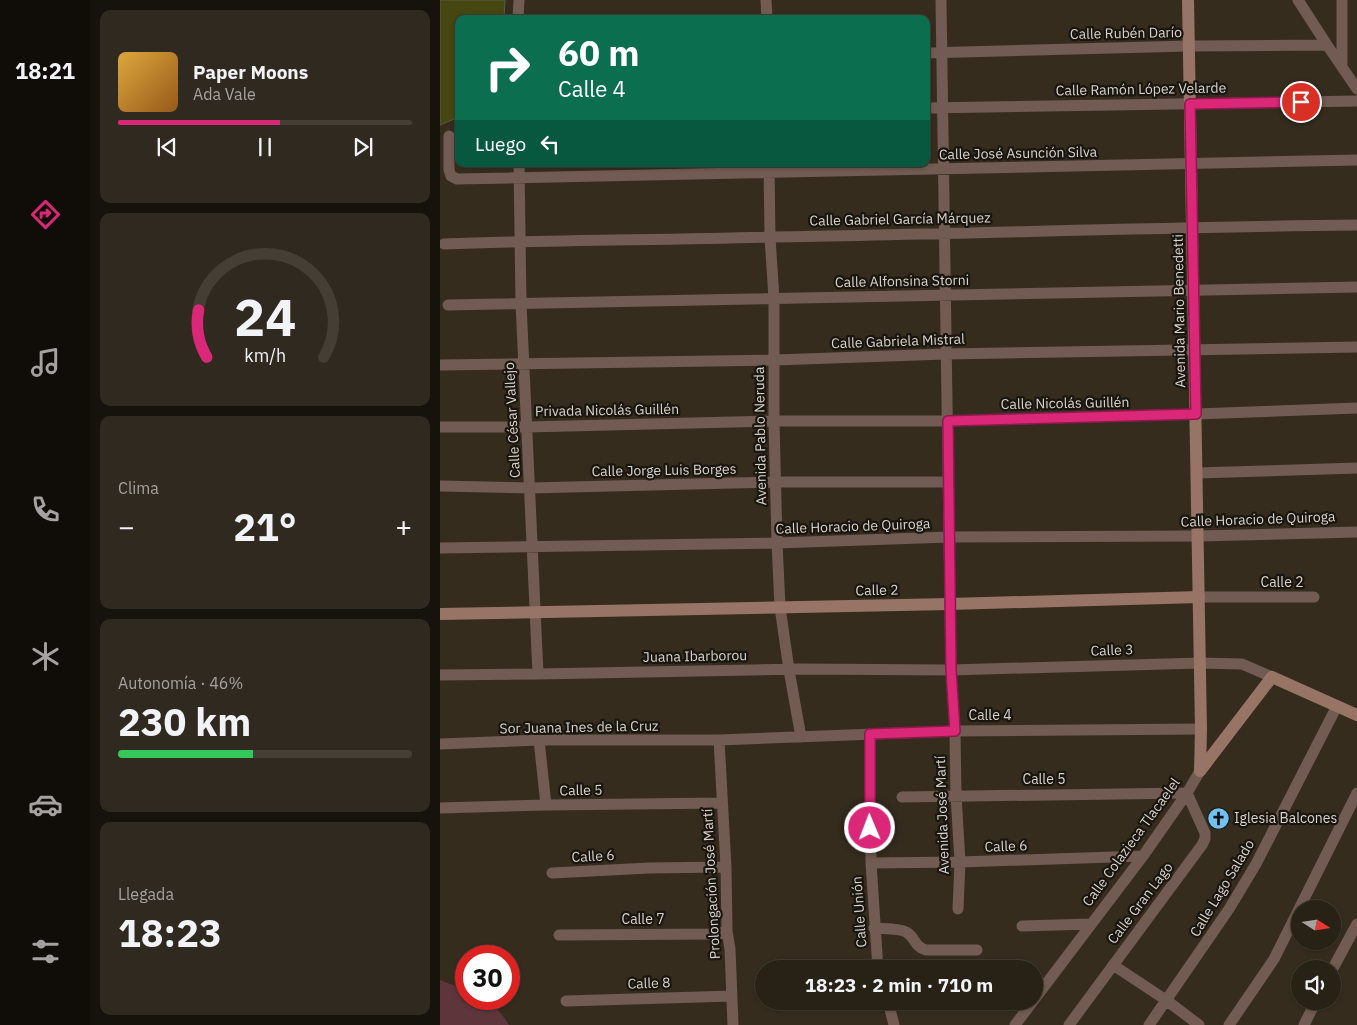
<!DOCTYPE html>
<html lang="es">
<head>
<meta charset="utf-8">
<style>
  body { margin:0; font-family:"IBM Plex Sans",sans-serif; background:#30291f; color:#f1f3f6; height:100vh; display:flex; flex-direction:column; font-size:19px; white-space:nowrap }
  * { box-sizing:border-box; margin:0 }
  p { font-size:16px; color:#a5a3a1 }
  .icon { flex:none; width:28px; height:28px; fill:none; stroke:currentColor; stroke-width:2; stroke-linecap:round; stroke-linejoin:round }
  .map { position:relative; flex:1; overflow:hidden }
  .sheet { display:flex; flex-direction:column; gap:10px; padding:10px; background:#16120c; width:350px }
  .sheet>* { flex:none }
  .hud { position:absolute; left:15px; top:15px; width:475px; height:152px; border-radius:10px; box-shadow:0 1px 4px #0004,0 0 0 1px #443e35; background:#0b6e4f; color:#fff; overflow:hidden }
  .needle { width:32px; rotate:102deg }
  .tools { position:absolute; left:851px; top:900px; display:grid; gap:10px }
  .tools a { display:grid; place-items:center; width:50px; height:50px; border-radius:50%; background:#282116; box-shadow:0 1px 4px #0004,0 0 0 1px #443e35; font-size:25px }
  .speed { position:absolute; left:15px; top:945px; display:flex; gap:10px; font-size:25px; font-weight:700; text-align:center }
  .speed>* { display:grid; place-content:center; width:65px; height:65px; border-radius:50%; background:#282116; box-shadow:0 1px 4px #0004,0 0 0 1px #443e35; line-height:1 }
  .speed .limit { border:8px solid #d22; background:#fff; color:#111 }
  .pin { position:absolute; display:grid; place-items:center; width:42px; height:42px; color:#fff; margin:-21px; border:2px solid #fff; border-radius:50%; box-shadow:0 1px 5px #0007 }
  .me { position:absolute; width:55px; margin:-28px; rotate:359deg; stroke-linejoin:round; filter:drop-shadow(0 0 4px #0008) }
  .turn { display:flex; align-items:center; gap:18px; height:105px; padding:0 20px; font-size:22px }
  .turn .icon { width:65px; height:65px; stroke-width:2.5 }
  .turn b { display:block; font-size:35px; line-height:42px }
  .then { display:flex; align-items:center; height:48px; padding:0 20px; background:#0003; gap:10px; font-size:19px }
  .big { font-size:38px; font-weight:800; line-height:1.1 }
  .sheet .tile { flex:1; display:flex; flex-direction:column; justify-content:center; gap:8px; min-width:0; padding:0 18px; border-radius:10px; background:#30291f }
  .sheet .dial { align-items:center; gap:0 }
  .dial svg { height:130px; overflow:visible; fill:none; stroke:#443e35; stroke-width:7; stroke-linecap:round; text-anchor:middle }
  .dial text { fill:#f1f3f6; stroke:none }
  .song { display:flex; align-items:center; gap:15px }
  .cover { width:60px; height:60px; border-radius:8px; background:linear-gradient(135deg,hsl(40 70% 55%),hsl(30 70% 35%)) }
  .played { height:5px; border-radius:2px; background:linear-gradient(90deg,#db2777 55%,#443e35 55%) }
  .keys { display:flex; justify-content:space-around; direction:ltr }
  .heat { display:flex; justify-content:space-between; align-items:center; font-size:28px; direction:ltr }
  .charge { height:8px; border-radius:4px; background:linear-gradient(90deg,#34c759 46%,#443e35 0) }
  .trip { position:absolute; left:315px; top:960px; width:288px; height:50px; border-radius:25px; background:#282116; box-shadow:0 1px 4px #0004,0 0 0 1px #443e35; font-weight:800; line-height:50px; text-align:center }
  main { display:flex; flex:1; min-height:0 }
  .tabs { display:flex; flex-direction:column; width:90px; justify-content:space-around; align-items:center; background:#100d09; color:#a5a3a1 }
  .tabs .icon { width:35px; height:35px }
  .tabs .selected { color:#db2777 }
  .tabs b { font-size:22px; color:#f1f3f6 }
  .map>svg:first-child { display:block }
  .green { fill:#5e353a }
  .building { fill:#464610; stroke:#5a5b49 }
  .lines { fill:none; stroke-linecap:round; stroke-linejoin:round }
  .street { stroke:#715b52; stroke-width:11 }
  .secondary { stroke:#977465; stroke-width:12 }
  .route-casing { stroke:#8e194d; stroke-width:12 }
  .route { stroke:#db2777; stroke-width:9 }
  .labels { text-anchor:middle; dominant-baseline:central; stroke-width:4.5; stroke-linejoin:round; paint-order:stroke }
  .street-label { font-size:14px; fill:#d9d3cb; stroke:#19150f }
  .poi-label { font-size:14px; fill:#d9d3cb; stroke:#19150f; text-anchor:start }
</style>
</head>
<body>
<main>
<nav class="tabs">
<b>18:21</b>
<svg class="icon selected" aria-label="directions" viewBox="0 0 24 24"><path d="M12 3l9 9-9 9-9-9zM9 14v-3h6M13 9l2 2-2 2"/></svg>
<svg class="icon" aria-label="music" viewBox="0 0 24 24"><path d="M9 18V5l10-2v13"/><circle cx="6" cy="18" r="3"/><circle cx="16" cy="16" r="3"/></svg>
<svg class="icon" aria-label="phone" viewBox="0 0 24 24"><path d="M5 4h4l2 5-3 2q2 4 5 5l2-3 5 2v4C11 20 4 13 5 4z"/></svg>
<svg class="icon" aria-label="climate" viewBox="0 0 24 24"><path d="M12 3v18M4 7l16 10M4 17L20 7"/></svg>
<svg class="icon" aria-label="car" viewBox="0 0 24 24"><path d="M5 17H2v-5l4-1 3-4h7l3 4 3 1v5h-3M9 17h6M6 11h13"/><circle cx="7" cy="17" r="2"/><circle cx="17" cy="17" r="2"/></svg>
<svg class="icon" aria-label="filters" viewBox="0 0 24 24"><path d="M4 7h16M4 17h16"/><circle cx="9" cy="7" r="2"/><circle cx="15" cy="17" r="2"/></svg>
</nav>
<section class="sheet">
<div class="tile">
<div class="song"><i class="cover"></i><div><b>Paper Moons</b><p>Ada Vale</p></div></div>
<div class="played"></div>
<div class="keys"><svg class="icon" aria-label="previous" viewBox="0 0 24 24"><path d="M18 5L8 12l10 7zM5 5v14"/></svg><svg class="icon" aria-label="pause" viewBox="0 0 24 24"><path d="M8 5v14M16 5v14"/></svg><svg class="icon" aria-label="next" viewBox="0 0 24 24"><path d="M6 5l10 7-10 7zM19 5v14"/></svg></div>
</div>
<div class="tile dial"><svg viewBox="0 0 100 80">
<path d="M14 69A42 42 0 1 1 86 69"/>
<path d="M14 69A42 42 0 0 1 9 40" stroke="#db2777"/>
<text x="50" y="56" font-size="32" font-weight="700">24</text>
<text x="50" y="72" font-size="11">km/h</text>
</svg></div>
<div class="tile"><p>Clima</p>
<div class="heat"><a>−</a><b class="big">21°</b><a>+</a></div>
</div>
<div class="tile"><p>Autonomía · 46%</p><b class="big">230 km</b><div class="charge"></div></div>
<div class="tile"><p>Llegada</p><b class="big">18:23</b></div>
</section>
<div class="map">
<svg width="917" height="1025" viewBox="0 0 917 1025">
  <rect width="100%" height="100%" fill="#352c1e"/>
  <path class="green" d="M0 980 20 988 26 993V999H29L30 1001C52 1002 58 1007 69 1025H0Z"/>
  <path class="building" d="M0 0H65L64 19H19V117L0 125Z"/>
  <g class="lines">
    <path class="street" d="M326 0 327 19
      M501 0 511 670 515 731 516 795 520 862 518 909
      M858 0 887 45 917 89
      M78 19 79 0
      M486 53 749 46 887 45
      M902 66V0
      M486 108 917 101
      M9 136V170L11 176 17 179 917 160
      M79 164 81 303 98 674
      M329 164 330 237 334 299V421L337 543 340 607 349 670 361 737
      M4 244C112 240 221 240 330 237 525 234 721 227 917 225
      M8 305 917 287
      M0 365 335 360 506 354 917 347
      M0 427H87L334 421H507L756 414 917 408
      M757 473 917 468
      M0 486 90 488 336 482H508
      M0 548 337 543 509 537 758 536 917 532
      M759 597H874
      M0 675 98 674 358 669 511 670 760 663 802 664 832 677
      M430 734 431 863 438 969
      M99 740 106 805
      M279 740 286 867 287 931 290 949 293 1025
      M0 744 99 740H279L515 731 761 729
      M462 797 747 793 765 833V839L762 845 629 1025
      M0 808 106 805 282 803
      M431 863 520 862 703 856
      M112 873 209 868 286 867
      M582 926 651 924
      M434 928C442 929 459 928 466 932 476 937 473 946 486 950H537
      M119 935 278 934 287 931
      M673 965 726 1000 759 1025
      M892 970 917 924
      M126 1001 292 996
      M448 1001 454 1025
      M575 1025 703 856 747 793 760 771
      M709 1025 789 909 816 864 897 706
      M789 1025 834 959 917 793
      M864 1025 876 1001"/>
    <path class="secondary" d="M748 0 761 729 760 771
      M0 614 510 604 759 597
      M760 771 832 677 917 715"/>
  </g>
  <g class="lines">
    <defs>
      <path id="route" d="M430 828V734L515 731 511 670 508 421 756 414 750 104 861 102"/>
    </defs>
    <use href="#route" class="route-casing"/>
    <use href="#route" class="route"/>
  </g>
  <defs>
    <symbol id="church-disc" viewBox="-11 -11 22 22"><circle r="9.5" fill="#72c1f5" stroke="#19150f"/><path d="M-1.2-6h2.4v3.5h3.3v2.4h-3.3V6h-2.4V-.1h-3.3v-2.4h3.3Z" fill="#111"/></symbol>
  </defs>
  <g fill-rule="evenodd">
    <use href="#church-disc" x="766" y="806" width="25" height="25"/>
  </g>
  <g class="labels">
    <g class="street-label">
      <text transform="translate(686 33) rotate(-1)">Calle Rubén Darío</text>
      <text transform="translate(701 89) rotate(-1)">Calle Ramón López Velarde</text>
      <text transform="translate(578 153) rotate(-1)">Calle José Asunción Silva</text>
      <text transform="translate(460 219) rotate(-1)">Calle Gabriel García Márquez</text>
      <text transform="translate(462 281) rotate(-1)">Calle Alfonsina Storni</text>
      <text transform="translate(739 311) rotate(-91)">Avenida Mario Benedetti</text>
      <text transform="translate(458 341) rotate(-2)">Calle Gabriela Mistral</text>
      <text transform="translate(625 403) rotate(-1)">Calle Nicolás Guillén</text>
      <text transform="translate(167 410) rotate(-1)">Privada Nicolás Guillén</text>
      <text transform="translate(72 420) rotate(-93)">Calle César Vallejo</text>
      <text transform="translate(320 436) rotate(-91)">Avenida Pablo Neruda</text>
      <text transform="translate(224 470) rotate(-1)">Calle Jorge Luis Borges</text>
      <text transform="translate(818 519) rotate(-2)">Calle Horacio de Quiroga</text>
      <text transform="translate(413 526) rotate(-2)">Calle Horacio de Quiroga</text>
      <text x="842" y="582">Calle 2</text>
      <text transform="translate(437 590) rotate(-1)">Calle 2</text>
      <text transform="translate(672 650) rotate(-2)">Calle 3</text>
      <text transform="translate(255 656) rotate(-1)">Juana Ibarborou</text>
      <text x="550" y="715">Calle 4</text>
      <text transform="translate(139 727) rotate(-1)">Sor Juana Ines de la Cruz</text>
      <text x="604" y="779">Calle 5</text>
      <text transform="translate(141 790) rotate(-1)">Calle 5</text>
      <text transform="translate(502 815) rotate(-92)">Avenida José Martí</text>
      <text transform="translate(691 842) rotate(-54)">Calle Colazieca Tlacaelel</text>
      <text transform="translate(566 846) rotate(-2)">Calle 6</text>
      <text transform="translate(153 856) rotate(-3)">Calle 6</text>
      <text transform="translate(271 884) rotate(-93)">Prolongación José Martí</text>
      <text transform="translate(782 888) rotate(-59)">Calle Lago Salado</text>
      <text transform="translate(700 903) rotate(-53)">Calle Gran Lago</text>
      <text transform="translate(419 912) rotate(-94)">Calle Unión</text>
      <text x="203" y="919">Calle 7</text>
      <text transform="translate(209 983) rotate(-2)">Calle 8</text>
    </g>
    <g class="poi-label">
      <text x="794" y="818">Iglesia Balcones</text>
    </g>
  </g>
</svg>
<div class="tools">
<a><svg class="needle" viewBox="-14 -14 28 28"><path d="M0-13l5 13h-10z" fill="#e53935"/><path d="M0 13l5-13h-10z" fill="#a5a3a1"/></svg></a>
<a><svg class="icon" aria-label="sound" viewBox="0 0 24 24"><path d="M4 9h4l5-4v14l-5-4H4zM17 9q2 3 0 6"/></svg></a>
</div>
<div class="speed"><div class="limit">30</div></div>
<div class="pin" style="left:861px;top:102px;background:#d93025"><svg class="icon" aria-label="arrive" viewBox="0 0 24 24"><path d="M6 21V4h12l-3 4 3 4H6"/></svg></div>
<svg class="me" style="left:430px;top:828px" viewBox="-20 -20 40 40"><circle r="17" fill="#db2777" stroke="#fff" stroke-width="3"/><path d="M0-11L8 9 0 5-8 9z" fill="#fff"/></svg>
<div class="trip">18:23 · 2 min · 710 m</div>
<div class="hud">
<div class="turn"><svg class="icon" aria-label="right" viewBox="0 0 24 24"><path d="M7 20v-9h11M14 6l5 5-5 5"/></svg><div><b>60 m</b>Calle 4</div></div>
<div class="then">Luego<svg class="icon" aria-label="left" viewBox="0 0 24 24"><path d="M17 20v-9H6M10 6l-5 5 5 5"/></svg></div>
</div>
</div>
</main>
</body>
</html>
